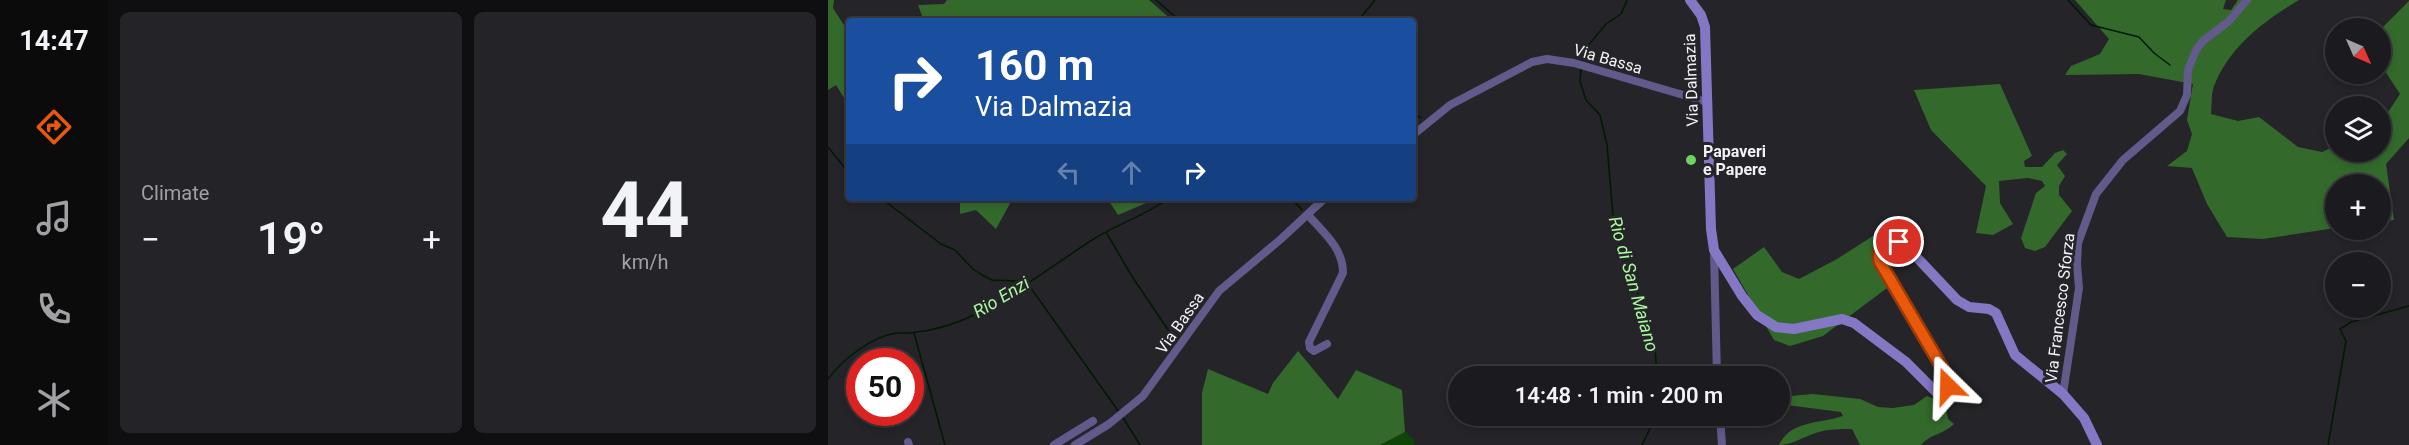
<!DOCTYPE html>
<html lang="en">
<head>
<meta charset="utf-8">
<style>
  body { margin:0; font-family:Roboto,sans-serif; background:#242428; color:#f1f3f6; height:100vh; display:flex; flex-direction:column; font-size:22px; white-space:nowrap }
  * { box-sizing:border-box; margin:0 }
  p { font-size:20px; color:#a0a1a4 }
  .icon { flex:none; width:33px; height:33px; fill:none; stroke:currentColor; stroke-width:2; stroke-linecap:round; stroke-linejoin:round }
  .map { position:relative; flex:1; overflow:hidden }
  .details { display:flex; flex-direction:column; gap:12px; padding:12px; background:#0f0f11; width:720px }
  .details>* { flex:none }
  .top-card { position:absolute; left:18px; top:18px; width:570px; height:183px; border-radius:6px; box-shadow:0 3px 9px #0003,0 0 0 2px #39393d; background:#1a4fa0; color:#fff; overflow:hidden }
  .needle { width:39px; rotate:135deg }
  .tools { position:absolute; left:1497px; top:18px; display:grid; gap:12px }
  .tools a { display:grid; place-items:center; width:66px; height:66px; border-radius:50%; background:#1b1b1f; box-shadow:0 3px 9px #0003,0 0 0 2px #39393d; font-size:30px }
  .speed { position:absolute; left:18px; top:348px; display:flex; gap:12px; font-size:30px; font-weight:700; text-align:center }
  .speed>* { display:grid; place-content:center; width:78px; height:78px; border-radius:50%; background:#1b1b1f; box-shadow:0 3px 9px #0003,0 0 0 2px #39393d; line-height:1 }
  .speed .limit { border:9px solid #d22; background:#fff; color:#111 }
  .pin { position:absolute; display:grid; place-items:center; width:51px; height:51px; color:#fff; margin:-26px; border:3px solid #fff; border-radius:50%; box-shadow:0 2px 6px #0007 }
  .me { position:absolute; width:66px; margin:-33px; rotate:338deg; stroke-linejoin:round; filter:drop-shadow(0 0 4px #0008) }
  .turn { display:flex; align-items:center; gap:21px; height:126px; padding:0 30px; font-size:27px }
  .turn .icon { width:78px; height:78px; stroke-width:2.5 }
  .turn b { display:block; font-size:42px; line-height:51px }
  .lanes { display:flex; align-items:center; height:57px; padding:0 30px; background:#0003; justify-content:center; gap:30px; direction:ltr }
  .lanes .off { opacity:.35 }
  .big { font-size:45px; font-weight:600; line-height:1.1 }
  .details .card { flex:1; display:flex; flex-direction:column; justify-content:center; gap:9px; min-width:0; padding:0 21px; border-radius:9px; background:#242428 }
  .details .dial { align-items:center; gap:0 }
  .dial b { font-size:78px; line-height:1 }
  .heat { display:flex; justify-content:space-between; align-items:center; font-size:33px; direction:ltr }
  .details .tiles { flex:1; display:grid; gap:12px; grid-template-columns:repeat(2,1fr) }
  .trip { position:absolute; left:620px; top:366px; width:342px; height:60px; border-radius:30px; background:#1b1b1f; box-shadow:0 3px 9px #0003,0 0 0 2px #39393d; font-weight:600; line-height:60px; text-align:center }
  main { display:flex; flex:1; min-height:0 }
  .menu { display:flex; flex-direction:column; width:108px; justify-content:space-around; align-items:center; background:#0b0b0c; color:#a0a1a4 }
  .menu .icon { width:42px; height:42px }
  .menu .active { color:#ea580c }
  .menu b { font-size:27px; color:#f1f3f6 }
  .map>svg:first-child { display:block }
  .green { fill:#0f4607 }
  .forest { fill:#336a2c }
  .lines { fill:none; stroke-linecap:round; stroke-linejoin:round }
  .stream { stroke:#001a00; stroke-width:1.5 }
  .minor { stroke:#615a8b; stroke-width:8 }
  .secondary { stroke:#8478c5; stroke-width:10 }
  .route-casing { stroke:#983908; stroke-width:15 }
  .route { stroke:#ea580c; stroke-width:10 }
  .poi-dot { fill:#6ed361; stroke:#242429; stroke-width:2 }
  .labels { text-anchor:middle; dominant-baseline:central; stroke-width:6; stroke-linejoin:round; paint-order:stroke }
  .street-label { font-size:16px; fill:#f2f1f5; stroke:#242429 }
  .poi-label { font-size:16px; font-weight:bold; fill:#f2f1f5; stroke:#242429; text-anchor:start }
  .water-label { font-size:18px; font-style:italic; fill:#aaf79f; stroke:#242429 }
</style>
</head>
<body>
<main>
<nav class="menu">
<b>14:47</b>
<svg class="icon active" aria-label="directions" viewBox="0 0 24 24"><path d="M12 3l9 9-9 9-9-9zM9 14v-3h6M13 9l2 2-2 2"/></svg>
<svg class="icon" aria-label="music" viewBox="0 0 24 24"><path d="M9 18V5l10-2v13"/><circle cx="6" cy="18" r="3"/><circle cx="16" cy="16" r="3"/></svg>
<svg class="icon" aria-label="phone" viewBox="0 0 24 24"><path d="M5 4h4l2 5-3 2q2 4 5 5l2-3 5 2v4C11 20 4 13 5 4z"/></svg>
<svg class="icon" aria-label="climate" viewBox="0 0 24 24"><path d="M12 3v18M4 7l16 10M4 17L20 7"/></svg>
</nav>
<section class="details">
<div class="tiles">
<div class="card"><p>Climate</p>
<div class="heat"><a>−</a><b class="big">19°</b><a>+</a></div>
</div>
<div class="card dial"><b>44</b><p>km/h</p></div>
</div>
</section>
<div class="map">
<svg width="1581" height="445" viewBox="0 0 1581 445">
  <rect width="100%" height="100%" fill="#242429"/>
  <path class="green" d="M577 432 586 440 587 445H552Z"/>
  <path class="forest" d="M0 0H6L5 8 21 33V106L8 85 0 90Z
    M119 0H321L345 21H96L90 5 116 4Z
    M1247 0H1398L1395 9 1403 10 1410 0H1471C1436 21 1402 46 1386 86 1383 94 1384 105 1383 114L1410 121 1431 117 1470 147 1494 152 1507 146 1508 152H1552L1553 123 1572 94 1553 65V29L1581 1V138L1558 164 1566 220 1553 222 1552 184H1508L1507 228 1435 239 1399 237 1379 204 1364 168 1339 166 1359 151 1364 134 1359 120 1365 84 1311 74 1237 75 1243 66 1272 54 1281 39Z
    M1172 84 1204 156 1196 161 1197 167H1214L1227 153 1235 150 1239 154 1229 165 1237 176 1231 186V195L1244 211 1217 247 1207 251 1197 248 1193 238 1208 193 1217 186 1214 181 1200 178 1171 181 1172 203 1185 224 1165 235 1148 233 1158 186 1103 130 1086 90Z
    M132 198H185L168 229 148 210 132 214Z
    M279 198H330L290 215Z
    M1045 236 1067 282 995 336 962 346 946 340 905 269 936 247 954 272 971 279 1009 259Z
    M470 351 510 399 528 370 574 390 577 432 552 445H374V393L380 369 440 394 445 383Z
    M985 394 1032 399 1050 407 1065 408 1086 405 1099 396 1117 404 1120 419 1126 424C1116 434 1102 434 1093 445H1032L1024 429C1013 429 1001 429 991 432 976 436 965 445 951 445 963 420 991 424 1015 416L1013 412 951 404V397Z"/>
  <g class="lines">
    <path class="stream" d="M328 0 352 21
      M1240 0 1263 25 1311 37 1326 53 1342 65
      M530 21 547 0
      M754 61 759 47 778 24 793 14 799 0
      M753 69 752 81 758 100 772 115 779 145 786 228 811 296 817 332 827 348 829 376
      M585 112 593 118
      M0 147 21 173
      M53 198 113 244 127 250 145 269 154 275 164 280 189 281 193 287
      M463 198 474 210
      M278 232 305 278 349 343
      M200 284 291 412
      M86 333 117 445
      M0 379C15 359 43 337 68 333 72 333 77 333 82 333 105 331 131 323 152 312 191 292 227 264 264 240 289 224 317 216 341 198
      M294 416 312 445
      M814 445 828 416
      M1500 445 1518 341 1512 329 1523 322 1581 306"/>
    <path class="minor" d="M585 135 622 105 704 62 719 59 746 63 879 102
      M480 215C496 233 515 248 515 273L481 342 482 348 486 351 499 344
      M886 252 889 376
      M1235 394 1251 288 1249 264 1250 243 1268 194 1295 160 1352 111 1359 95 1360 70 1368 50 1375 41 1401 21 1419 0
      M892 416 894 445
      M80 442 81 445
      M226 445 265 421
      M247 445 281 424 315 396 391 291 453 239 497 198"/>
    <path class="secondary" d="M862 0 873 15 877 27 883 229 886 250 914 296 929 315 948 327 966 329 1014 319 1026 323 1078 362 1107 391 1115 393 1120 386 1119 376 1054 267 1050 256C1054 240 1068 236 1080 248L1129 300 1141 307 1161 309 1168 313 1187 355 1235 394 1256 418 1269 445"/>
  </g>
  <g class="lines">
    <defs>
      <path id="route" d="M1071 242 1062 241C1053 245 1049 252 1052 262L1119 376 1120 386"/>
    </defs>
    <use href="#route" class="route-casing"/>
    <use href="#route" class="route"/>
  </g>
  <circle class="poi-dot" cx="863" cy="160" r="6"/>
  <g class="labels">
    <g class="street-label">
      <text transform="translate(780 59) rotate(16)">Via Bassa</text>
      <text transform="translate(863 80) rotate(-92)">Via Dalmazia</text>
      <text transform="translate(1232 308) rotate(-83)">Via Francesco Sforza</text>
      <text transform="translate(352 323) rotate(-55)">Via Bassa</text>
    </g>
    <g class="poi-label">
      <text x="875" y="151">Papaveri<tspan x="875" dy="18">e Papere</tspan></text>
    </g>
    <g class="water-label">
      <text transform="translate(806 284) rotate(74)">Rio di San Maiano</text>
      <text transform="translate(173 297) rotate(-31)">Rio Enzi</text>
    </g>
  </g>
</svg>
<div class="tools">
<a><svg class="needle" viewBox="-14 -14 28 28"><path d="M0-13l5 13h-10z" fill="#e53935"/><path d="M0 13l5-13h-10z" fill="#a0a1a4"/></svg></a>
<a><svg class="icon" aria-label="layers" viewBox="0 0 24 24"><path d="M12 4l9 5-9 5-9-5zM3 14l9 5 9-5"/></svg></a>
<a>+</a>
<a>−</a>
</div>
<div class="speed"><div class="limit">50</div></div>
<div class="pin" style="left:1071px;top:242px;background:#d93025"><svg class="icon" aria-label="arrive" viewBox="0 0 24 24"><path d="M6 21V4h12l-3 4 3 4H6"/></svg></div>
<svg class="me" style="left:1120px;top:386px" viewBox="-20 -20 40 40"><path d="M0-17L14 15 0 8-14 15z" fill="#ea580c" stroke="#fff" stroke-width="4"/></svg>
<div class="trip">14:48 · 1 min · 200 m</div>
<div class="top-card">
<div class="turn"><svg class="icon" aria-label="right" viewBox="0 0 24 24"><path d="M7 20v-9h11M14 6l5 5-5 5"/></svg><div><b>160 m</b>Via Dalmazia</div></div>
<div class="lanes"><svg class="icon off" aria-label="left" viewBox="0 0 24 24"><path d="M17 20v-9H6M10 6l-5 5 5 5"/></svg><svg class="icon off" aria-label="ahead" viewBox="0 0 24 24"><path d="M12 20V5M6 11l6-6 6 6"/></svg><svg class="icon" aria-label="right" viewBox="0 0 24 24"><path d="M7 20v-9h11M14 6l5 5-5 5"/></svg></div>
</div>
</div>
</main>
</body>
</html>
